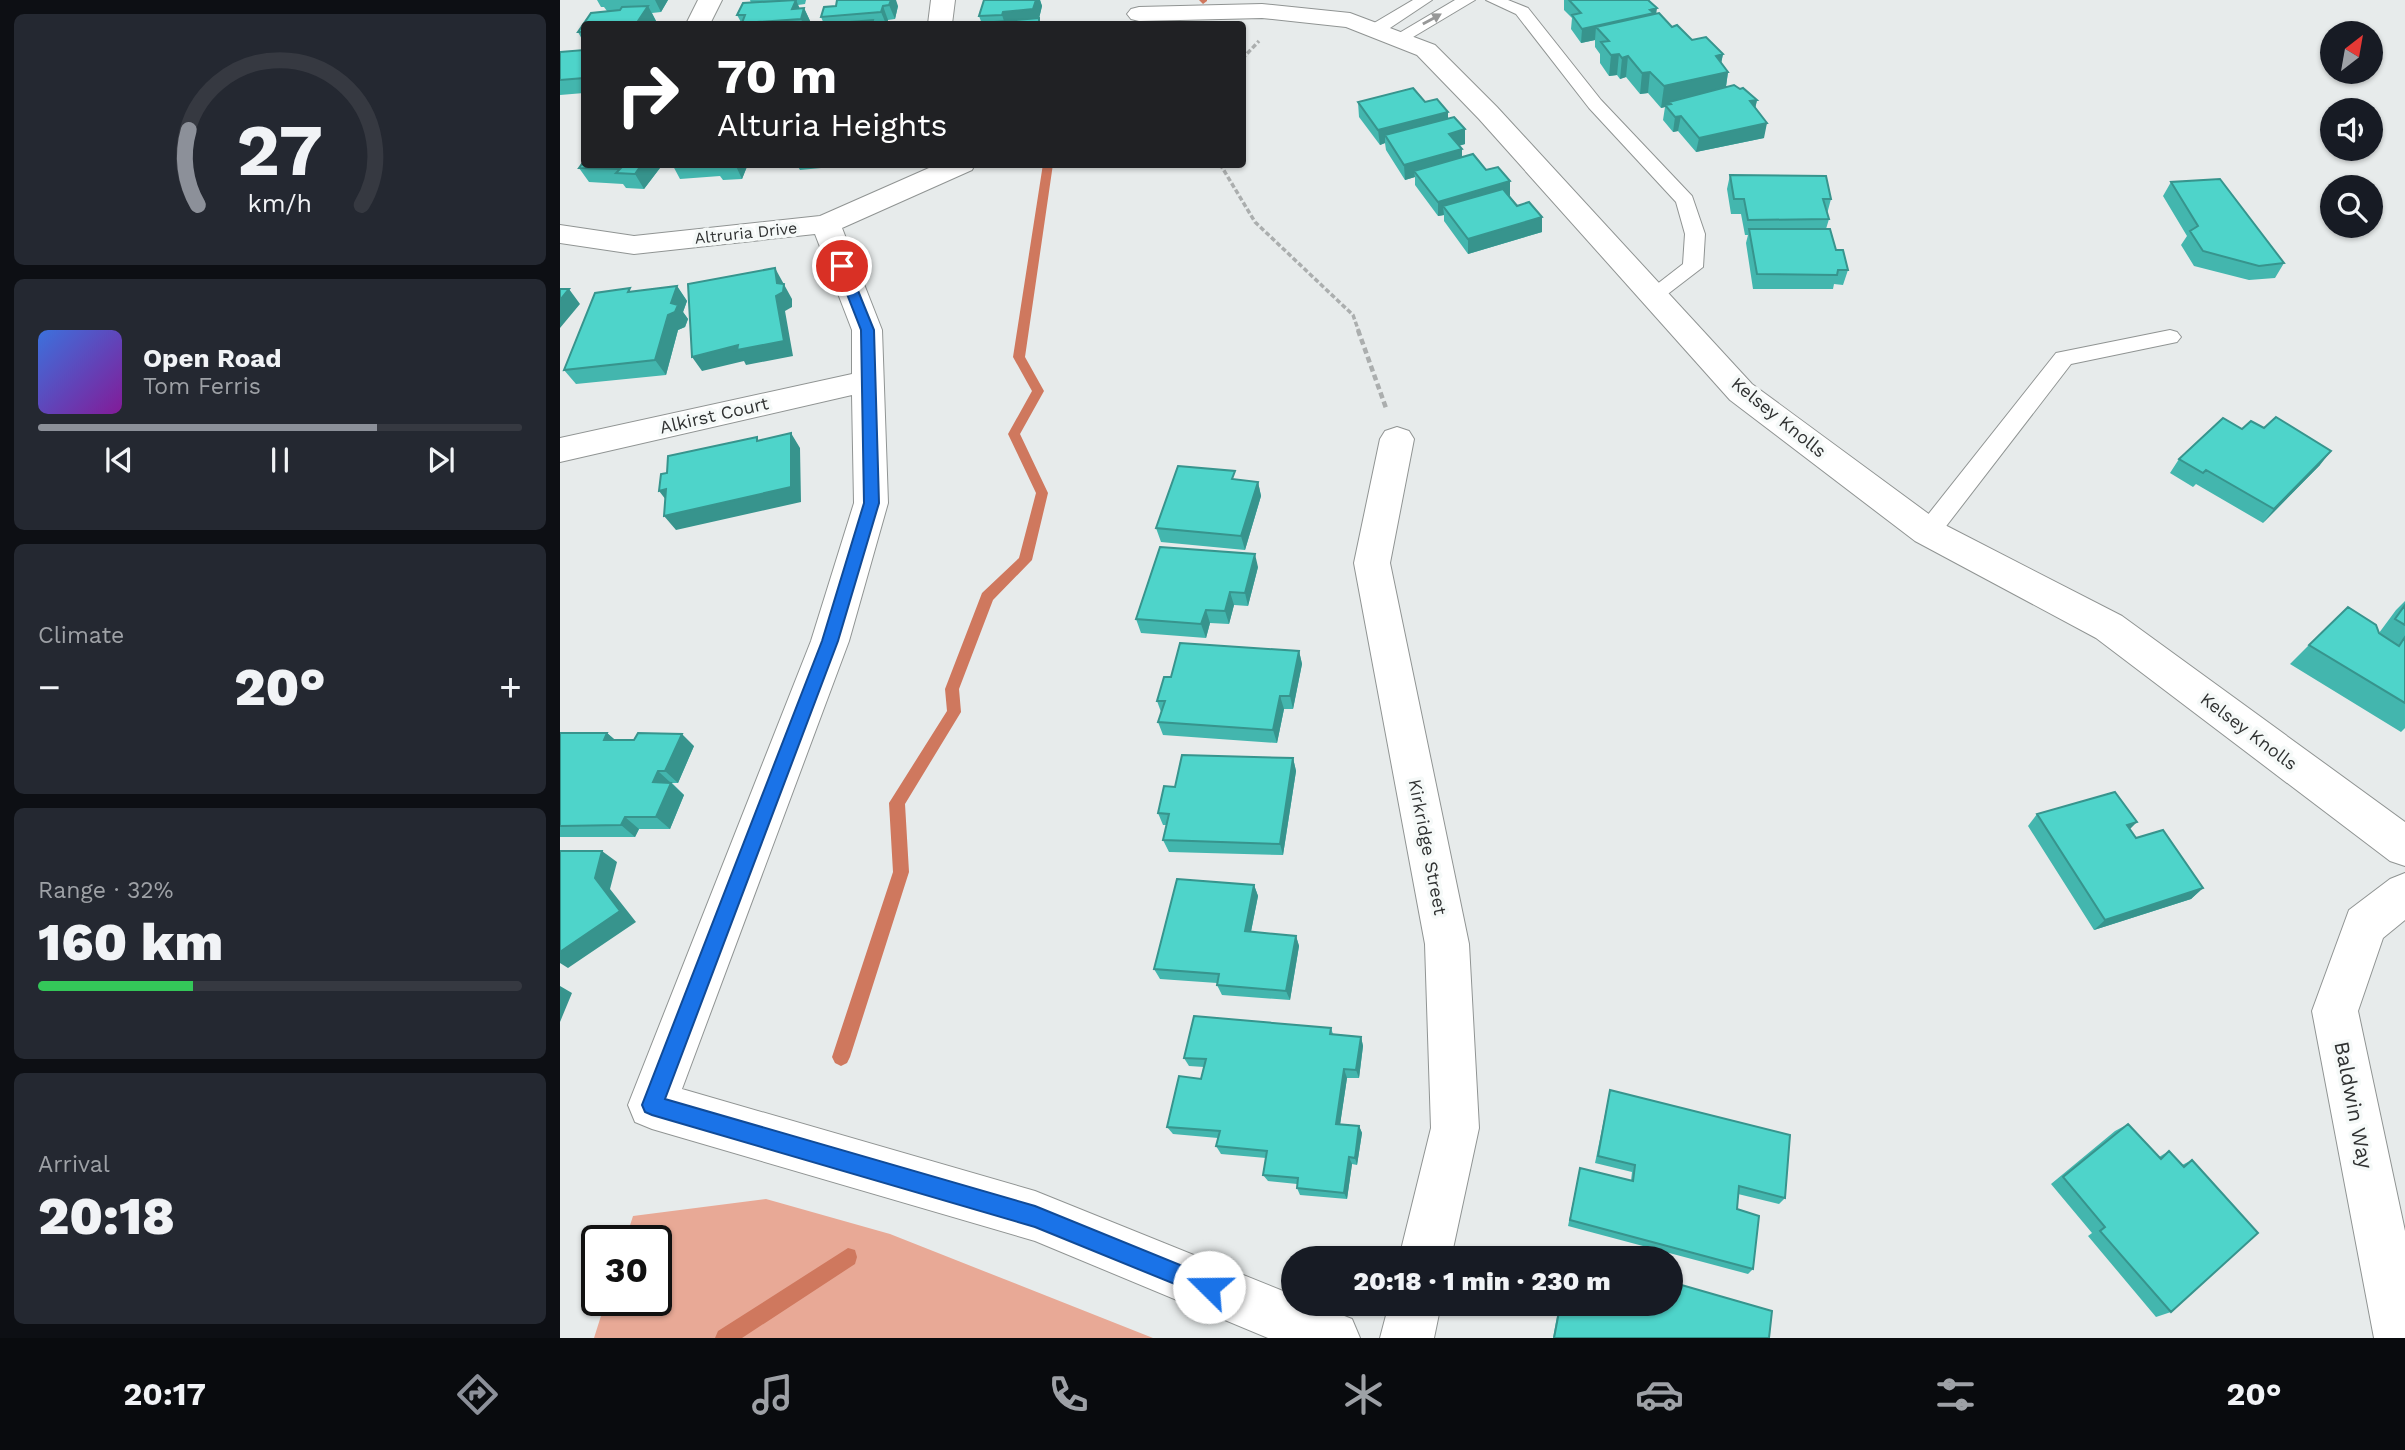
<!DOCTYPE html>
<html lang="en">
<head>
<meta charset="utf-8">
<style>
  body { margin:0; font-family:"Work Sans",sans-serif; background:#242831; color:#f1f3f6; height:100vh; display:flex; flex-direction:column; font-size:26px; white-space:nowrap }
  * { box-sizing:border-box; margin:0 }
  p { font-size:23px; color:#9ea1a6 }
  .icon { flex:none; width:38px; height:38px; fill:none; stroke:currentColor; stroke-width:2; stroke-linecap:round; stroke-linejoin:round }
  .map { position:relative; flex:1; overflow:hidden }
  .side { display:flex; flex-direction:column; gap:14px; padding:14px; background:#0d0f14; width:560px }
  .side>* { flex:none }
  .top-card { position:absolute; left:21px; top:21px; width:665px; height:147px; border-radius:7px; box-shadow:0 2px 5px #0004; background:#202124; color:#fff; overflow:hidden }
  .needle { width:46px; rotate:31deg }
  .buttons { position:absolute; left:1760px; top:21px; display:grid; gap:14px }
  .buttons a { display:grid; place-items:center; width:63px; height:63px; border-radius:50%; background:#171b24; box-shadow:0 2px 5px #0004; font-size:35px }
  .speed { position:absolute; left:21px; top:1225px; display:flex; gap:14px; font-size:35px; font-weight:700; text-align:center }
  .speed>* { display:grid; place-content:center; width:91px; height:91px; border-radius:50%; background:#171b24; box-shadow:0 2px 5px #0004; line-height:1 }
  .speed .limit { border:4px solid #111; border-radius:10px; background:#fff; color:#111 }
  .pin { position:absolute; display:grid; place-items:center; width:60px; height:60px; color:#fff; margin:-30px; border:4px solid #fff; border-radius:50%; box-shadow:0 2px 7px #0007 }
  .me { position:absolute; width:77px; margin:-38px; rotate:292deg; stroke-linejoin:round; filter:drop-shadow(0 0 5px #0008) }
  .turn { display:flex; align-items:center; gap:24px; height:147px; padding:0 21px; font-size:32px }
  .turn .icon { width:91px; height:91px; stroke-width:2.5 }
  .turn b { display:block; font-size:49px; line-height:60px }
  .big { font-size:52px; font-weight:800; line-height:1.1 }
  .side .widget { flex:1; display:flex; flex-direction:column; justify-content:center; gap:10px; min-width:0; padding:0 24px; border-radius:10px; background:#242831 }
  .side .dial { align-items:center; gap:0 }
  .dial svg { height:182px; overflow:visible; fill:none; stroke:#363941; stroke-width:7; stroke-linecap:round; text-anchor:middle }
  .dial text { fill:#f1f3f6; stroke:none }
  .song { display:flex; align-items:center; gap:21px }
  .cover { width:84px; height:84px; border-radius:10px; background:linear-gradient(135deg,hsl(220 70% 55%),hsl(290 70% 35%)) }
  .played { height:7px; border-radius:4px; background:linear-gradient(90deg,#8c9099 70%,#363941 70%) }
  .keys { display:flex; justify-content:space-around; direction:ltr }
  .heat { display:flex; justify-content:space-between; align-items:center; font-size:38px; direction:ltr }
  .charge { height:10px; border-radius:5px; background:linear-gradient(90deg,#34c759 32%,#363941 0) }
  .trip { position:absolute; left:721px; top:1246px; width:402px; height:70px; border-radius:35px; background:#171b24; box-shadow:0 2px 5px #0004; font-weight:800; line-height:70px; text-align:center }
  .tabs { display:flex; height:112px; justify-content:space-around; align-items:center; background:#090b0e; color:#9ea1a6 }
  .tabs .icon { width:49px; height:49px }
  .tabs .selected { color:#8c9099 }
  .tabs b { font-size:32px; color:#f1f3f6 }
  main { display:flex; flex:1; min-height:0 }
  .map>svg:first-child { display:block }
  .green { fill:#e8a996 }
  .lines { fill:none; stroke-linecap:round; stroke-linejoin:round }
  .stream { fill:#cf785e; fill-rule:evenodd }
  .service-casing { stroke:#909493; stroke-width:2 }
  .minor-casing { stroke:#909493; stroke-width:2 }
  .path-far1 { stroke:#abaeae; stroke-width:3.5; stroke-dasharray:5 2.5; stroke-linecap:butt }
  .path { stroke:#abaeae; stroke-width:4.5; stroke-dasharray:6 3.5; stroke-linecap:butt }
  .service { fill:#fff; fill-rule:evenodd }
  .minor { fill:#fff; fill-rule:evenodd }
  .wall { fill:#43b6ae }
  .shaded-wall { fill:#37948d }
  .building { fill:#4ed4ca; stroke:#37948d; stroke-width:2 }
  .oneway { fill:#979898 }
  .route { fill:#1a73e8; stroke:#114b97; stroke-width:2 }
  .labels { text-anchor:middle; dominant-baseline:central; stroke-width:7; stroke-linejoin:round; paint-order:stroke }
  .far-street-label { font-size:16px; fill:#2f3131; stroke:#f5f9f8 }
  .street-label { font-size:18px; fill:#2f3131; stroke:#f5f9f8 }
  .near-street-label { font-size:21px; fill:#2f3131; stroke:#f5f9f8 }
</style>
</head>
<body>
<main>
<section class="side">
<div class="widget dial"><svg viewBox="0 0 100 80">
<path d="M14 69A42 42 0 1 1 86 69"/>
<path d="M14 69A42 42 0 0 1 10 36" stroke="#8c9099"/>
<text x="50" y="56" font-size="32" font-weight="700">27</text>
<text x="50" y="72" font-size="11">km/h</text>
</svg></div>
<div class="widget">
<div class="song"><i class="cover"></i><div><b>Open Road</b><p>Tom Ferris</p></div></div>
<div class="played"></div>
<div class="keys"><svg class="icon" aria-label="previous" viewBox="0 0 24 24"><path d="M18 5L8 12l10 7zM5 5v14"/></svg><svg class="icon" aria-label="pause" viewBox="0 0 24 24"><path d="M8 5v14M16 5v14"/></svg><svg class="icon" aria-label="next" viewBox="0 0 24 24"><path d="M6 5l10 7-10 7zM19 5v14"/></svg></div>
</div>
<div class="widget"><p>Climate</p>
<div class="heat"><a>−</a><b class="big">20°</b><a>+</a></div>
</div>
<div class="widget"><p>Range · 32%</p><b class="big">160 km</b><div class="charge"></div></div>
<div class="widget"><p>Arrival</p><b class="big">20:18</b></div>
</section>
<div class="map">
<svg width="1845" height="1338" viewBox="0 0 1845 1338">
  <rect width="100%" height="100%" fill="#e7ebeb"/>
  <path class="green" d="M206 1199 330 1234 593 1338H34L46 1300H96V1241H65L73 1216Z"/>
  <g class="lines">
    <path class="stream" d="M639 0H647V1L643 4Z
      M483 164H493L465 357 484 391 460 434 488 493 472 560 433 600 399 689 401 712 345 804 349 872 290 1057 287 1063 281 1066 275 1063 272 1057 333 872 329 803 387 711 385 689 422 593 459 558 476 493 448 434 472 391 453 357Z
      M288 1248 295 1250 297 1257 295 1264 182 1338H155L158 1331Z"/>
    <defs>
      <path id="service" d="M853 0H872L821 34H809L807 30 809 26Z
        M895 0H915L843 43H831L829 39Z
        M926 0H948L968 8 1041 100 1132 196 1145 234 1143 267 1100 300H1086L1083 295 1123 264 1125 234 1116 202 1029 108 956 14Z
        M1610 330 1617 332 1621 337 1617 342 1511 364 1377 538 1368 541 1359 538 1356 532 1359 526 1496 353Z"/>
      <path id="minor" d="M138 0H162L150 24H126Z
        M371 0H395L392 24H368Z
        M702 4 790 13 875 45 937 107 1192 384 1381 523 1562 616 1845 822V866L1830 861 1536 638 1355 541 1170 400 919 119 857 55 786 27 702 18 579 21 571 19 567 14 571 9 579 7Z
        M378 164H415L412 170 282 228 322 330 328 503 289 641 122 1089 475 1191 733 1295V1304H754L792 1319 800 1338H708L475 1241 92 1129 75 1122 68 1105 251 641 294 503 292 395 0 462V438L292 374V330L255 234 74 254 0 243V225L74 236 260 216Z
        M837 427 849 431 854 439 830 563 909 944 919 1128 891 1258H839L871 1128 865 944 794 563 820 439 825 431Z
        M1845 873V920L1823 938 1798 1011 1845 1231V1338H1814L1752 1011 1789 910 1830 879Z
        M829 1304H881L874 1338H820Z"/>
    </defs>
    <use href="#service" class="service-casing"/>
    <use href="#minor" class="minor-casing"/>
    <path class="path-far1" d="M682 59 699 41
      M660 164 695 222 793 315 799 332"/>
    <path class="path" d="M798 330 826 408"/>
    <use href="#service" class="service"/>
    <use href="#minor" class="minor"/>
  </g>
  <path class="wall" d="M37 0H108L101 12 92 13 96 21 94 24H24V43L18 32 31 13 47 11 44 7H41Z
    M190 0H246L245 4 238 5 240 9 244 8 251 23 250 24H182L177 15 191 3Z
    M277 0 338 6 335 19 328 20 327 24H264L261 17 276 6Z
    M424 0H480L482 6 479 18 481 24H422L419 16Z
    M1004 0H1088L1096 13 1112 27 1132 40 1163 54 1161 63 1168 72 1166 87 1180 89 1197 100 1195 108 1204 138 1136 152 1118 131 1113 132 1103 120 1105 107 1101 108 1088 93 1080 94 1066 77 1060 79 1057 75 1049 76 1040 63V54L1035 47V40L1021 43 1011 29 1012 18 1004 10Z
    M24 50V93L0 95V52Z
    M798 102H865L905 129V144L899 146 902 149V157L926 170 982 232 908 254 884 221V215L878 216 855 185V177L845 180 826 150 825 143 820 145 799 117Z
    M24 164H103L84 189 66 188 63 184 29 182 19 168Z
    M112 164H188L182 179 163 180 160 176 120 179Z
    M198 164H262L261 168 240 170 237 165 200 168Z
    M1170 175 1271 199 1267 214 1269 219 1266 229 1276 250 1288 270 1283 285 1274 284 1273 289H1193L1186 243 1188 235H1185L1181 214H1171L1167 189Z
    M1611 182 1724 263 1715 278 1689 280 1634 266 1621 245 1627 236 1603 196Z
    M117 286 127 301 123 312 128 319 125 327 118 330 106 375 16 384 4 370 72 292Z
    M1704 428 1760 465 1703 523 1636 484 1633 487 1610 473 1619 459 1682 429Z
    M698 482 701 496 685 550 601 542 596 528Z
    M698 567 688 606 674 605 669 624 650 623 646 638 581 633 576 619Z
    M1845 601V728L1841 732 1730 664 1749 645 1819 633 1836 610Z
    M739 651 742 664 733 709H724L717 743 603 735 598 722 601 712 597 701 611 677Z
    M0 733H47L55 740 134 746 118 783H112L124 795 110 829H79L75 837H0Z
    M733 758 736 771 723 855 609 852 603 840 607 825H603L598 813 615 787Z
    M1477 814 1570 829 1576 838 1643 888 1631 899 1534 930 1468 826Z
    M694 885 698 896 691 932 736 936 739 946 730 1000 662 995 657 985V983L600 979 594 969Z
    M771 1028 773 1034 801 1037 803 1046 799 1078H787L780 1124 799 1126 802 1133 797 1165 792 1164 787 1199 740 1195 737 1188V1184L708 1181 703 1175 706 1158 661 1154 656 1146 658 1138 613 1134 607 1127 641 1079 644 1067 629 1066 624 1058Z
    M1050 1090 1225 1198 1219 1204 1178 1194 1177 1209 1193 1269 1188 1274 1008 1226 1020 1168 1071 1181 1072 1172 1035 1163Z
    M1568 1124 1599 1157 1609 1151 1622 1165 1632 1160 1611 1312 1596 1317 1528 1236 1532 1233 1491 1184 1555 1131Z
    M991 1304 1209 1338H993L997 1316 989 1314Z"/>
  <path class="shaded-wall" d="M95 0H108L101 12Z
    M236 0 242 14 232 9Z
    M331 0H336L338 6 335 19 329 5Z
    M476 0H480L482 6 478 23 445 24 442 15 443 12Z
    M88 6 96 21 94 24H76Z
    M323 6 328 20 327 24H326L321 12Z
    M244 8 251 23 250 24H243L241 19Z
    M1097 8 1095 23 1036 27 1035 40 1021 43 1022 29Z
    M1059 54 1057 75 1049 76 1051 55Z
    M1163 54 1159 74 1168 72 1165 93 1111 104 1109 102V106L1101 108 1104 86 1156 56Z
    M1068 56 1066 77 1060 79 1062 58Z
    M1090 72 1088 93 1080 94 1082 73Z
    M1197 100 1194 114 1190 101Z
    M888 112V126L825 135V143L820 145 818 130Z
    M1121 116 1118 131 1113 132 1115 117Z
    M1207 123 1204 138 1136 152 1139 138Z
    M905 129V144L889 148V134Z
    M902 149V164L854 171 855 177 845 180 844 165Z
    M82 164H103L84 189 75 174Z
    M175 164H188L182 179Z
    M950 181V196L889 213 883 206 884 215 878 216V202Z
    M982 217V232L908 254V239Z
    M215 268 232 299V307L225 311 233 356 186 365 184 361 142 371 132 357 217 283Z
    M117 286 127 301 123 312 128 319 125 327 118 330 106 375 95 360 111 303Z
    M9 289 20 304 0 328V300Z
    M231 433 240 448 241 502 116 530 104 516Z
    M1771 451 1760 465 1703 523 1714 509Z
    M698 482 701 496 685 550 681 536Z
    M106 489 110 505 99 491Z
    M695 554 698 567 688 606 685 593Z
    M670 592 674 605 669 624 665 611Z
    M646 610 650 623 646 638 641 624Z
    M739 651 742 664 733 709 730 696Z
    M720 696 724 709 717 743 713 730Z
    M47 733 61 745 44 740Z
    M122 734 134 746 118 783 105 771Z
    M733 758 736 771 723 855 720 844Z
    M98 771 124 795 110 829 96 817 93 782Z
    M65 817 79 829 75 837 61 825Z
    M1577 822 1566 833 1567 825Z
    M42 851 57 862 50 889 76 922 8 968 0 963V952L35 878Z
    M694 885 698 896 689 941 685 931Z
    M1643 888 1631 899 1534 930 1545 920Z
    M736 936 739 946 730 1000 726 991Z
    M0 986 12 993 0 1022Z
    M801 1037 803 1046 799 1078 796 1070Z
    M784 1069 787 1078 779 1132 776 1124Z
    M799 1126 802 1133 797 1165 795 1158Z
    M789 1157 792 1164 787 1199 784 1193Z"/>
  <path class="building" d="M236 0 232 9 244 8 241 19 182 23 185 15H177L183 3Z
    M277 0H331L329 5 323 6 321 12 261 17 264 7 276 6Z
    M424 0H476L473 9 443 12 442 15 419 16Z
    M1009 0H1088L1097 8 1090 10 1094 13 1022 29 1012 15 1021 13Z
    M88 6 76 24H24V32H18L31 13 60 10 62 7Z
    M1099 13 1112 27 1117 25 1132 40 1146 37 1163 54 1156 56 1168 72 1104 86 1090 72 1082 73 1068 56 1062 58 1059 54 1051 55 1041 42 1049 41 1036 27Z
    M479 18V24H435V22Z
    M313 20 312 24H265Z
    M24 50V78L0 80V52Z
    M1174 85 1180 89 1183 88 1197 100 1190 101 1207 123 1139 138 1121 116 1115 117 1105 105 1111 104 1109 102Z
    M853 88 865 102 877 99 888 112 818 130 798 102Z
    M894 117 905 129 889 134 902 149 844 165 825 135Z
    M913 154 926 170 938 167 950 181 878 202 854 171Z
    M24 161V164H82L75 174 56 173 60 169 19 168Z
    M1170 175 1266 176 1271 199H1263L1269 219 1188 220 1184 199H1174Z
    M1660 179 1724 263 1699 266 1643 251 1630 231 1638 226 1611 182Z
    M943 189 957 206 969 202 982 217 908 239 883 206Z
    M1189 229H1270L1276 250H1283L1288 270H1278L1277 275 1197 274Z
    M215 268 217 283 224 284 223 292 216 296 224 341 177 350 178 345 132 357 128 284Z
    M117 286 111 303 118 305 115 312 108 315 95 360 4 370 35 293 70 288 68 292Z
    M0 289H9L0 300Z
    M1716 417 1771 451 1714 509 1646 470 1643 473 1619 459 1663 418 1682 429 1691 421 1704 428Z
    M231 433V487L104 516 106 489 99 491 101 474 107 473 108 456 197 437V441Z
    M618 466 675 471 672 479 698 482 681 536 596 528Z
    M600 547 695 554 685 593 670 592 665 611 646 610 641 624 576 619Z
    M1845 605V625L1835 619Z
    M1788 607 1816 625 1819 633 1839 646 1845 637V703L1749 645Z
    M620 643 739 651 730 696H720L713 730 598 722 605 701H597L604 677H611Z
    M0 733H47L44 740H74L78 733 122 734 105 771H98L93 782 111 783 96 817H65L61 825 0 826Z
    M622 755 733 758 720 844 603 840 609 814 598 813 604 786 615 787Z
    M1555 792 1577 822 1567 825 1576 838 1603 830 1643 888 1545 920 1477 814Z
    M0 851H42L35 878 60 911 0 952Z
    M617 879 694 885 685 931 736 936 726 991 657 985 659 974 594 969Z
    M634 1016 771 1028 770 1034 801 1037 796 1070 784 1069 776 1124 799 1126 795 1158 789 1157 784 1193 737 1188 738 1178 703 1175 707 1151 656 1146 660 1131 607 1127 619 1076 641 1079 646 1059 624 1058Z
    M1050 1090 1230 1135 1225 1198 1179 1186 1177 1209 1199 1216 1193 1269 1010 1220 1020 1168 1073 1181 1075 1165 1038 1156Z
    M1568 1124 1601 1159 1609 1151 1624 1167 1632 1160 1698 1233 1611 1312 1540 1231 1545 1227 1503 1177Z
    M1003 1251 1028 1258H1002Z
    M1111 1282 1212 1311 1209 1338H994L999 1312 991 1309 992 1304H1111Z"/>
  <defs><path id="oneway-solid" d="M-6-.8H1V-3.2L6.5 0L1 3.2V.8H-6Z" transform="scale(1.75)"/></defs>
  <use class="oneway" href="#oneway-solid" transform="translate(872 19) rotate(-29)"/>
  <path class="route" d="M282 262 288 266 314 330 319 503 278 641 105 1099 475 1206 657 1280 660 1287 657 1295 649 1298 475 1227 92 1115 85 1112 82 1105 262 641 304 503 301 330 276 266Z"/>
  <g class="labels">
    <g class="far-street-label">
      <text transform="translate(186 233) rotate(-6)">Altruria Drive</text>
    </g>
    <g class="street-label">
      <text transform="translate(154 415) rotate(-13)">Alkirst Court</text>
      <text transform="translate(1219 417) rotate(39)">Kelsey Knolls</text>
      <text transform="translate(1689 731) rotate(37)">Kelsey Knolls</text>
      <text transform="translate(868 847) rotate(79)">Kirkridge Street</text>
    </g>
    <g class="near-street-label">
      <text transform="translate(1794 1105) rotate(79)">Baldwin Way</text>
    </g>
  </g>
</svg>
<div class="buttons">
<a><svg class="needle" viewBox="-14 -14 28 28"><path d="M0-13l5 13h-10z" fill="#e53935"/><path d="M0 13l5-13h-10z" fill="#9ea1a6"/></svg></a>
<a><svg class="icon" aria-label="sound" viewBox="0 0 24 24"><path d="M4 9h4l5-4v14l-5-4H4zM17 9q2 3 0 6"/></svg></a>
<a><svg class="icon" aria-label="search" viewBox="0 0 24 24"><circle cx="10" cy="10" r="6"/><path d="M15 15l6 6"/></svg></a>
</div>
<div class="speed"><div class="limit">30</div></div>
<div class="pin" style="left:282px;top:266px;background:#d93025"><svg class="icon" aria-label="arrive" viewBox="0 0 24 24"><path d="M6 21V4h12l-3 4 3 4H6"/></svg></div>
<svg class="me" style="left:649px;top:1287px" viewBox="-20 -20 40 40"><circle r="19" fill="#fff"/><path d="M0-13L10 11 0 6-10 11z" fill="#1a73e8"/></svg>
<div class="trip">20:18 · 1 min · 230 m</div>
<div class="top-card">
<div class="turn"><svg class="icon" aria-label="right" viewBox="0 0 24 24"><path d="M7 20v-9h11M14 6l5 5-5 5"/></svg><div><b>70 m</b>Alturia Heights</div></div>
</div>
</div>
</main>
<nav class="tabs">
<b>20:17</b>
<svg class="icon selected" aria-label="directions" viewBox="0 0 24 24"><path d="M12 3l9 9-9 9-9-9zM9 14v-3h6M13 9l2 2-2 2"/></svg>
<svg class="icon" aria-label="music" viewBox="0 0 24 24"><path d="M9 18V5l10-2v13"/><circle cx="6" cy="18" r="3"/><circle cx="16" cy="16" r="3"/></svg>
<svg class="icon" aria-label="phone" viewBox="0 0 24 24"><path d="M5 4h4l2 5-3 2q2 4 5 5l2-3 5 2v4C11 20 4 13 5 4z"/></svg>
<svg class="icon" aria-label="climate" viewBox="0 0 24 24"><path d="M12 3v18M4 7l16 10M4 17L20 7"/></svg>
<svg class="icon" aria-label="car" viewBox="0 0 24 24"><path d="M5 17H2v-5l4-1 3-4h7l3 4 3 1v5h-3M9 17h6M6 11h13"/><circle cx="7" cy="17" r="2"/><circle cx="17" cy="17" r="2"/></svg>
<svg class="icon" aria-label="filters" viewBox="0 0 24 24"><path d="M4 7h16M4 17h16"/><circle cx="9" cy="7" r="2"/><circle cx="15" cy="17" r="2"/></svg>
<b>20°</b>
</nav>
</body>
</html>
